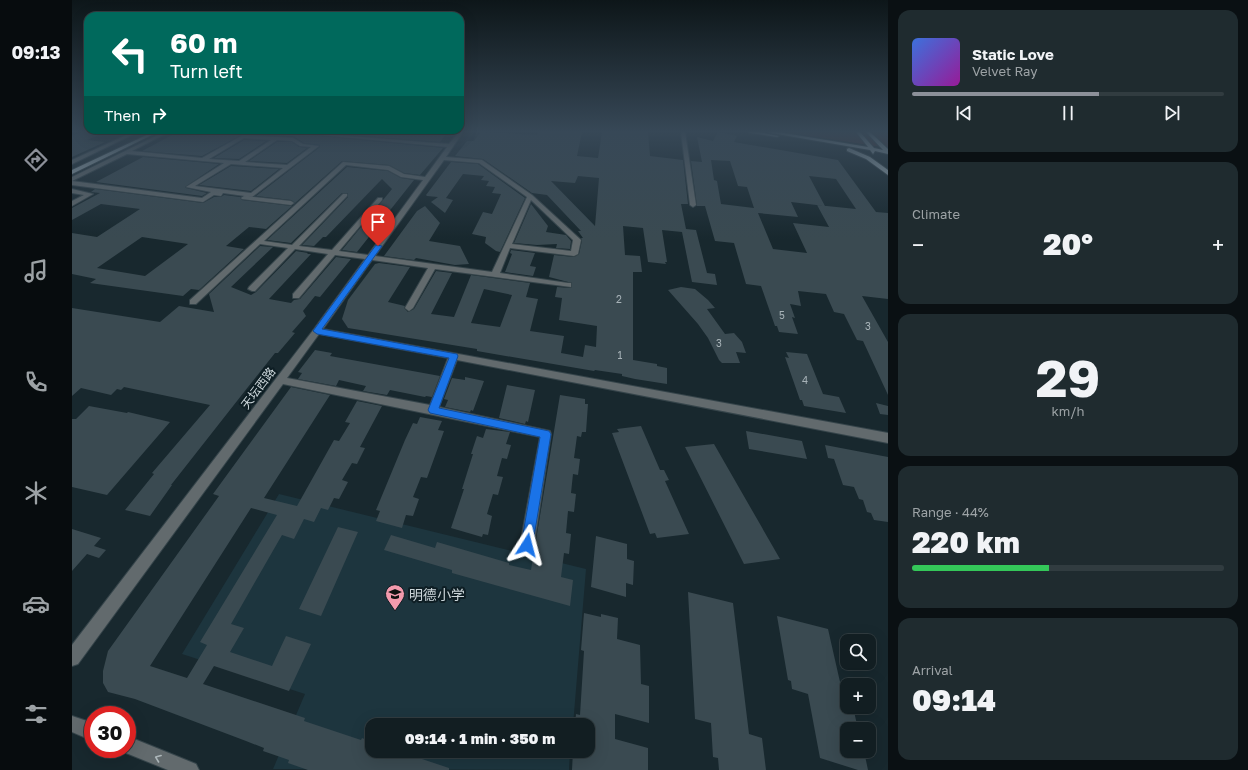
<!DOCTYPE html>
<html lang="en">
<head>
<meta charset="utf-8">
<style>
  body { margin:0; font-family:"Golos Text","Noto Sans SC",sans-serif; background:#1f2b2f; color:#f1f3f6; height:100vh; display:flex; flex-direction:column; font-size:15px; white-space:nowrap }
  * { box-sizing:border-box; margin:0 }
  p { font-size:13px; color:#9ca2a5 }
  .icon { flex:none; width:22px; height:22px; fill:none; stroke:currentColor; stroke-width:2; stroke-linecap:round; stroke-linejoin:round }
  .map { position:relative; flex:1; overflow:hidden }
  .panel { display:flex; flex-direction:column; gap:10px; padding:10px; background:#0a1013; width:360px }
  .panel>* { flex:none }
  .guide { position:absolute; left:12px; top:12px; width:380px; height:122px; border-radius:12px; box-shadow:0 4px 16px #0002,0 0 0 1px #313c40; background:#00695c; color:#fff; overflow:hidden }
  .buttons { position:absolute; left:768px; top:634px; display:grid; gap:8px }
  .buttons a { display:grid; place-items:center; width:36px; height:36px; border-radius:8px; background:#121e22; box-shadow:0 4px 16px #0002,0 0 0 1px #313c40; font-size:20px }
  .speed { position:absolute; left:12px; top:706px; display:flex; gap:8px; font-size:20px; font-weight:700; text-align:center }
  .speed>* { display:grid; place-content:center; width:52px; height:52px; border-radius:50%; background:#121e22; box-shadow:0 4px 16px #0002,0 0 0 1px #313c40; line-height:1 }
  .speed .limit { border:6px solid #d22; background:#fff; color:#111 }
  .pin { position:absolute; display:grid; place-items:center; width:34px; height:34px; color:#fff; margin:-41px -17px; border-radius:50% 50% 50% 0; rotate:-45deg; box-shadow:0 0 4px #0007 }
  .pin .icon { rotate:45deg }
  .me { position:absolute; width:44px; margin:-22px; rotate:9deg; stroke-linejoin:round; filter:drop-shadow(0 0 3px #0008) }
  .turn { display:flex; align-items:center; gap:14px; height:84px; padding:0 20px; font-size:18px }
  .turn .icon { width:52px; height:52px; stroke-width:2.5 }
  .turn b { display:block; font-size:28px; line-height:34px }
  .then { display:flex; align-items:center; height:38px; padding:0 20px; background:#0003; gap:8px; font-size:15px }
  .big { font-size:30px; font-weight:800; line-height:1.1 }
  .panel .card { flex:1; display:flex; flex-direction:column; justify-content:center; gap:6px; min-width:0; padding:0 14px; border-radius:12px; background:#1f2b2f }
  .panel .dial { align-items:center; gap:0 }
  .dial b { font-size:52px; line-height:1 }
  .song { display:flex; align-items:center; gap:12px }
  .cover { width:48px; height:48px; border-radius:6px; background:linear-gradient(135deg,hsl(220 70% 55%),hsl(300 70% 35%)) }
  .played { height:4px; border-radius:2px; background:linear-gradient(90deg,#8c9099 60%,#313c40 60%) }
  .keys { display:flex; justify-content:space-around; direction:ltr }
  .heat { display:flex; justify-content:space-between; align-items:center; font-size:22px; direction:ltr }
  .charge { height:6px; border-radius:3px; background:linear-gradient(90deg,#34c759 44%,#313c40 0) }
  .trip { position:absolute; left:293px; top:718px; width:230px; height:40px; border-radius:12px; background:#121e22; box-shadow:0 4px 16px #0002,0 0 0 1px #313c40; font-weight:800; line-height:40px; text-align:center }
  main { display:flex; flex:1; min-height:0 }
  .dock { display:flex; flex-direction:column; width:72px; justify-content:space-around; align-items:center; background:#070c0e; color:#9ca2a5 }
  .dock .icon { width:28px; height:28px }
  .dock .current { color:#8c9099 }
  .dock b { font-size:18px; color:#f1f3f6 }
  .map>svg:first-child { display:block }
  .built { fill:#1d353e }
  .green { fill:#482f34 }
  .building { fill:#3a4a51; fill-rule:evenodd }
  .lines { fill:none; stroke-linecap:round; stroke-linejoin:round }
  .minor-casing { stroke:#35444a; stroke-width:2 }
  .major-casing { stroke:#35444a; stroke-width:2 }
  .minor { fill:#626a6d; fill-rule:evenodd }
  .major { fill:#a0b0b7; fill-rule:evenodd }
  .oneway { stroke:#acb6b9 }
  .route { fill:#1a73e8; stroke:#114b97 }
  .labels { text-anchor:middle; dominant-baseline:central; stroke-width:4; stroke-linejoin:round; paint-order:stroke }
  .number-label { font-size:10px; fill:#a8b3b8 }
  .street-label { font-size:12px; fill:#ccd6da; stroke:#0e1e24 }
  .near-poi-label { font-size:14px; fill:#ccd6da; stroke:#0e1e24; text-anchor:start }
</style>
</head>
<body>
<main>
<nav class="dock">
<b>09:13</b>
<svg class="icon current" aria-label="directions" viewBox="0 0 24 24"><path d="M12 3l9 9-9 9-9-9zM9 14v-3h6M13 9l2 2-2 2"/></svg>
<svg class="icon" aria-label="music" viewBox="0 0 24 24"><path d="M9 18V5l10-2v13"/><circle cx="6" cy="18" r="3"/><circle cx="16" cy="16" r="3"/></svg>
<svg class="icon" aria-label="phone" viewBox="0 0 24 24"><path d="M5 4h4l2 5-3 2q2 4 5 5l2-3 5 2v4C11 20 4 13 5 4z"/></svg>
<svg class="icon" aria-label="climate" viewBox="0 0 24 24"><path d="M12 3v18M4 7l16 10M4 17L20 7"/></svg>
<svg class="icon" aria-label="car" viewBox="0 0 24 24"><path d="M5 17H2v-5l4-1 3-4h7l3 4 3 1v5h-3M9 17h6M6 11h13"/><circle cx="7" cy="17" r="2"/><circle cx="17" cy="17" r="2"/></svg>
<svg class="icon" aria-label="filters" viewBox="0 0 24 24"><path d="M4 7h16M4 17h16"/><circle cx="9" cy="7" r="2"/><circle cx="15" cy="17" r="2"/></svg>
</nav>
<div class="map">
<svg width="816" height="770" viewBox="0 0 816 770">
  <rect width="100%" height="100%" fill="#18282e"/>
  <path class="built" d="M207 494 514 569 501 725H300V751H498L497 770 201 769 233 694 110 654Z"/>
  <path class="green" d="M712 132H816V148Z"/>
  <path class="building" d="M9 132H34L15 140 33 142 0 157V136Z
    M106 132H224L227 134 371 148 348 175 332 173 317 165 270 161 223 203 219 200 184 196 248 147V145L232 143 221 136 171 134 130 156 70 151Z
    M240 132H376L368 142Z
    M409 132 465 135 466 132H510L505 156 526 158 530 132H576L578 156 611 160 616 204H609L614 229 624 230 635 273 643 274 645 285 620 282 610 232 590 230 595 262H593L594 264 576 262 571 228 551 226 553 255 568 256 570 272H561V360L585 364V366L595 368V384L563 379 550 376V374L523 370 522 371 405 351V349L276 328 270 319 276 300 303 264 307 263 338 267 316 302 333 306 332 308 336 312 342 309 364 271 380 273 359 314 382 317 399 275 458 283 454 297 466 299 458 331 492 336 489 353 511 357 513 345 524 347 525 326 487 320 490 298 483 297 485 287 499 288 500 283 477 277 482 255 502 257 507 254 510 240 509 238H511L506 231H509L475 195 460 193 411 159 383 156 395 141H402ZM506 176 527 178 523 226 479 181 503 183ZM412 289 440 295 428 327 399 323Z
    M646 132 665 136 662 142 766 160 804 212 816 213V299L790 296 816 342V395L791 341 785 340 772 314 762 312 754 294 726 291 729 306 718 304 723 318 720 317 726 334 707 332 705 326H703L689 286 674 284 662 243 643 241 633 206H625L619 161 630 162 625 137 641 141ZM639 160 658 161 666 186 675 187 682 208 649 204 645 181 642 180ZM737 176 764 179 784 209 745 205 757 227 721 223 735 253 701 249 686 213 726 217 719 202 753 206Z
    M172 140 194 141 167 159 142 158Z
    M205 142H220L227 147 235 148 215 163 177 161Z
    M71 157 147 164 113 187 114 188 135 193 130 196 24 182Z
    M379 162 406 164 453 198 428 252 424 251 413 243 414 237 400 234 411 212 420 214 429 194 420 193 423 187 414 186 417 181 409 180 412 176 391 174 374 198 381 200 373 213 359 202 366 197 355 196 354 195Z
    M159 166 207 169 179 191 127 185Z
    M275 167 316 171 329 178 342 180 285 252 270 250 320 189 310 179 254 237H251L242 246 230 245 276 197V193H270L219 243 195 240Z
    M23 189 131 203 142 197H149L152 195 168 197 170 200 220 206 194 229 177 227 154 246 172 249 127 290 119 289 111 296 18 283 24 279 0 274V233L25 237 68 209 29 204 0 220V208L28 193 19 192ZM70 237 116 244 73 276 25 268Z
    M459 204 476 226 474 232 494 235 499 241 498 249 484 248 485 244 465 245 442 243Z
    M353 206 368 223 357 241 388 246 397 264 383 265 344 258 342 260 312 256 345 211Z
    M188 246 201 247 159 287 179 295 184 292 224 251 236 253 235 254H239L197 299 219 303 222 300 228 299 264 257 279 259 248 297 243 296 231 311 234 316 220 332 223 333 206 353H203L176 387 99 485H100L78 516 53 510 82 474 80 473 138 405 52 387 49 390 45 389 39 395 9 388 0 396V308L88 322 107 306 142 312 137 294Z
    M439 250 463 253 458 266 464 267 461 276 433 272 440 254 438 253Z
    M609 287 623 289 636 300 643 308 635 309 653 334 662 333 670 342 674 353 664 352 668 363H650L647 360 636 338 626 324 596 290Z
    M243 350 260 353 258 356 368 376 360 397 354 396 353 397 318 390 315 395 291 391 294 386 267 380 264 386 226 379 230 373 226 372Z
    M714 352 735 354 751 394 767 397 774 413 732 406 730 400H728L713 357 717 358Z
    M393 377 412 381 401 411 399 410 398 412 373 407 376 400 372 399 380 378 393 380Z
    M435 385 463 390 456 422 454 421 453 424 427 418Z
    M219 387 258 395 192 498 225 506 262 440 267 441 278 423 273 422 285 401 310 406 288 447 293 448 285 464 280 463 270 480 276 482 267 499 262 498 256 510 249 508 242 522 232 519 222 539 210 535 159 624 172 628 158 652 200 666 214 636 239 644 217 691 142 666 131 684 233 718 232 721 289 740 290 738 300 742V751H326L377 768V770H236L216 763 217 760 191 751 192 748 174 741 63 699 36 692 31 683V671L36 651 147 496 141 494ZM179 508 205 515 128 642 135 645 115 678 78 666Z
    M488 395 513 399V404H516L514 432H510L509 437 505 436 502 458 508 459 506 475 501 474 499 493 504 494 502 512 496 511 494 533 499 534 497 554 492 553 489 577 501 580 498 606 380 573V570L312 550 319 535 363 548 365 542 437 563V565L459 570Z
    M804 403 816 406V415L808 414Z
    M17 406 55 413 56 412 98 422 35 495 0 487V419H4Z
    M348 417 370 421 366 430 372 431 355 478 349 477 341 497 347 499 341 516 334 515 330 528 304 521 308 511 304 510 333 440 341 423 345 424Z
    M569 426 588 470H592L597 480 593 481 617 534 585 538 583 533 578 534 540 433 547 432 545 429Z
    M414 429 438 432 434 444 439 445 435 459 430 458 425 476 431 477 426 495 421 494 415 514 420 516 416 535 411 534 410 537 379 528 392 489H390L401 454H399L405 436 411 438Z
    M674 431 730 441 735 459 677 449Z
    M642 444 708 559 672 564 613 447Z
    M753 445 816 457V522L802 520 799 513 795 512 791 500 787 499 782 487 771 485 762 459 756 458Z
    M266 527 286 532 249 616 227 609Z
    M0 529 29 538 22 546 34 550 27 558 15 554 0 571Z
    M524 536 555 544V559L562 561 561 585 554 583V597L519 587Z
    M616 592 661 603 677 734 690 738 694 770H647L646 758 641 757 639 723 623 719Z
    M512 613 529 617V614L546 618 545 639 568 645 569 684 577 686V723L543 714V739L576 748V770H500L501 751H516V725H503L504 714 508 715 512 651 509 650Z
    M705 616 756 629 773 704 775 707H781L786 729H775V751H792L796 770H786L748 758 736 694 720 689 719 681 716 680Z"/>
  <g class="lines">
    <defs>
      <path id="minor" d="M61 132H66L0 164V160Z
        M92 132H97L60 151 130 158 171 135 221 138 231 144 247 146 180 197 151 193 149 196 142 195 131 202 0 185V181L130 198 139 192 114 187 152 163 55 154 0 181V177ZM172 138 199 140 167 161 137 159ZM205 140 220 141 228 146 239 147 215 165 173 162ZM159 164 211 168 179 193 123 186Z
        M225 132 377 144 387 132H391L374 157 410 160 460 195 509 240 506 254 502 256 438 248 428 273 496 283H499V287L363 269 341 308 337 311 333 308 356 268 300 260 251 329 816 433V443L385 360 367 407 474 430 478 431 479 434 462 545 460 550 455 552 450 550 448 545 468 437 211 384 6 664 0 666V645L242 329 293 259 263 255 227 298H221V294L256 254 223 249 183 291H180L176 289 177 287 216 248 188 244 124 304H118V300L271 162 317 166 332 174 353 177 375 147 227 133ZM372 160 407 163 455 197 420 272 303 256ZM274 165 316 170 329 177 351 180 296 255 267 251 310 200V198H306L260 250 227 246 275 196V194H271L220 245 192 241ZM459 200 501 240 499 251 440 244ZM247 334 376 358 358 405 215 378Z
        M609 132H613L624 205 621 207 618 205Z
        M0 189 21 194 0 206V201L12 195 0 193Z
        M172 196 219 201 222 203 219 205 170 199 169 198Z
        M0 716 21 723V741L0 732Z
        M55 736 124 764 127 770H96L49 751 48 749H55Z"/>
      <path id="major" d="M81 132H86L0 174V170Z
        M676 132H686L707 136 705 137 678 133Z
        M697 132H706L796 147 784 132H788L802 148 811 150 794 132H798L816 149V154L803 151 801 154 798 150 699 133Z
        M777 148 798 157 816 170V175L794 159 775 151V149Z"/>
    </defs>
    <use href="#minor" class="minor-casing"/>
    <use href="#major" class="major-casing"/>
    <use href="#minor" class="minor"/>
    <use href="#major" class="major"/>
  </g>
  <defs><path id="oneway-chevron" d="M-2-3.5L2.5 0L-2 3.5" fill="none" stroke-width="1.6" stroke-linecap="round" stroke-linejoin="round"/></defs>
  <use class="oneway" href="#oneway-chevron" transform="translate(86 758) rotate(-159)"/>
  <linearGradient id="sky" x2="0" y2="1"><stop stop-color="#0d1619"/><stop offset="0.55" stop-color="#374857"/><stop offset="1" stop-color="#374857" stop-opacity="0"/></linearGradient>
  <rect width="816" height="239" fill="url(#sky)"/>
  <path class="route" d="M304 245 310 246 250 329 385 354 386 356 367 408 477 431 479 434 460 549 455 551 451 549 449 545 468 437 358 413 356 410 377 358 245 334 241 331Z"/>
  <defs>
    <symbol id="school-pin" viewBox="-11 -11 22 30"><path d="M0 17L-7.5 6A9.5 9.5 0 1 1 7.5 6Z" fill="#f29aad" stroke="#0e1e24"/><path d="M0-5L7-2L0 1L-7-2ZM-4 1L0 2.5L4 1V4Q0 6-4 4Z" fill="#111"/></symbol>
  </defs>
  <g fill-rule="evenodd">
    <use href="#school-pin" x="312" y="583" width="22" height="30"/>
  </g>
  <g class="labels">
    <g class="number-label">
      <text x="547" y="299">2</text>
      <text x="710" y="315">5</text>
      <text x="796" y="326">3</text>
      <text x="647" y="343">3</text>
      <text x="548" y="355">1</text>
      <text x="733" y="380">4</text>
    </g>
    <g class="street-label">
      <text transform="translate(186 388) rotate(-53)">天坛西路</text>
    </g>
    <g class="near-poi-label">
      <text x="337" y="594">明德小学</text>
    </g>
  </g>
</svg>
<div class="buttons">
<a><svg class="icon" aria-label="search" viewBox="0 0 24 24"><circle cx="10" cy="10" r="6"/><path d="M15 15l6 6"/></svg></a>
<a>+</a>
<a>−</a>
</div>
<div class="speed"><div class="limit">30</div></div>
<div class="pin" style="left:306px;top:246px;background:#d93025"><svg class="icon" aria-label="arrive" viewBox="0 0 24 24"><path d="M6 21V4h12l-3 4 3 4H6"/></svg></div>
<svg class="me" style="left:455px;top:545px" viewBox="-20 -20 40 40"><path d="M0-17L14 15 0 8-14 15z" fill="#1a73e8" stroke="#fff" stroke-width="4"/></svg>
<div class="trip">09:14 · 1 min · 350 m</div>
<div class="guide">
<div class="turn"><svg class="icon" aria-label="left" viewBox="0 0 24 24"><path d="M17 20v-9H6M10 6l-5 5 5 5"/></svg><div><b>60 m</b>Turn left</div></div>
<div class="then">Then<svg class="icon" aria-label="right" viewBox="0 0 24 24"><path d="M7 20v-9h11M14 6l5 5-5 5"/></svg></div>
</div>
</div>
<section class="panel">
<div class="card">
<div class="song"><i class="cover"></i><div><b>Static Love</b><p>Velvet Ray</p></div></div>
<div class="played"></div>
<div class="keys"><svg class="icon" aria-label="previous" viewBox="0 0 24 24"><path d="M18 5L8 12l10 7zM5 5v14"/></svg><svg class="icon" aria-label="pause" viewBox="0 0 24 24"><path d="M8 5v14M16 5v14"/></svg><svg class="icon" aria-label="next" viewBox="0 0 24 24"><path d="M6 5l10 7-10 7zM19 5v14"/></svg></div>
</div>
<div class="card"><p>Climate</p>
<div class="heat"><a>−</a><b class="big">20°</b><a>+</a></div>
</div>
<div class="card dial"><b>29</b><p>km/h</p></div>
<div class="card"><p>Range · 44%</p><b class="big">220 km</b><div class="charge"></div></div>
<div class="card"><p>Arrival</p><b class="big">09:14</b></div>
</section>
</main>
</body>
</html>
